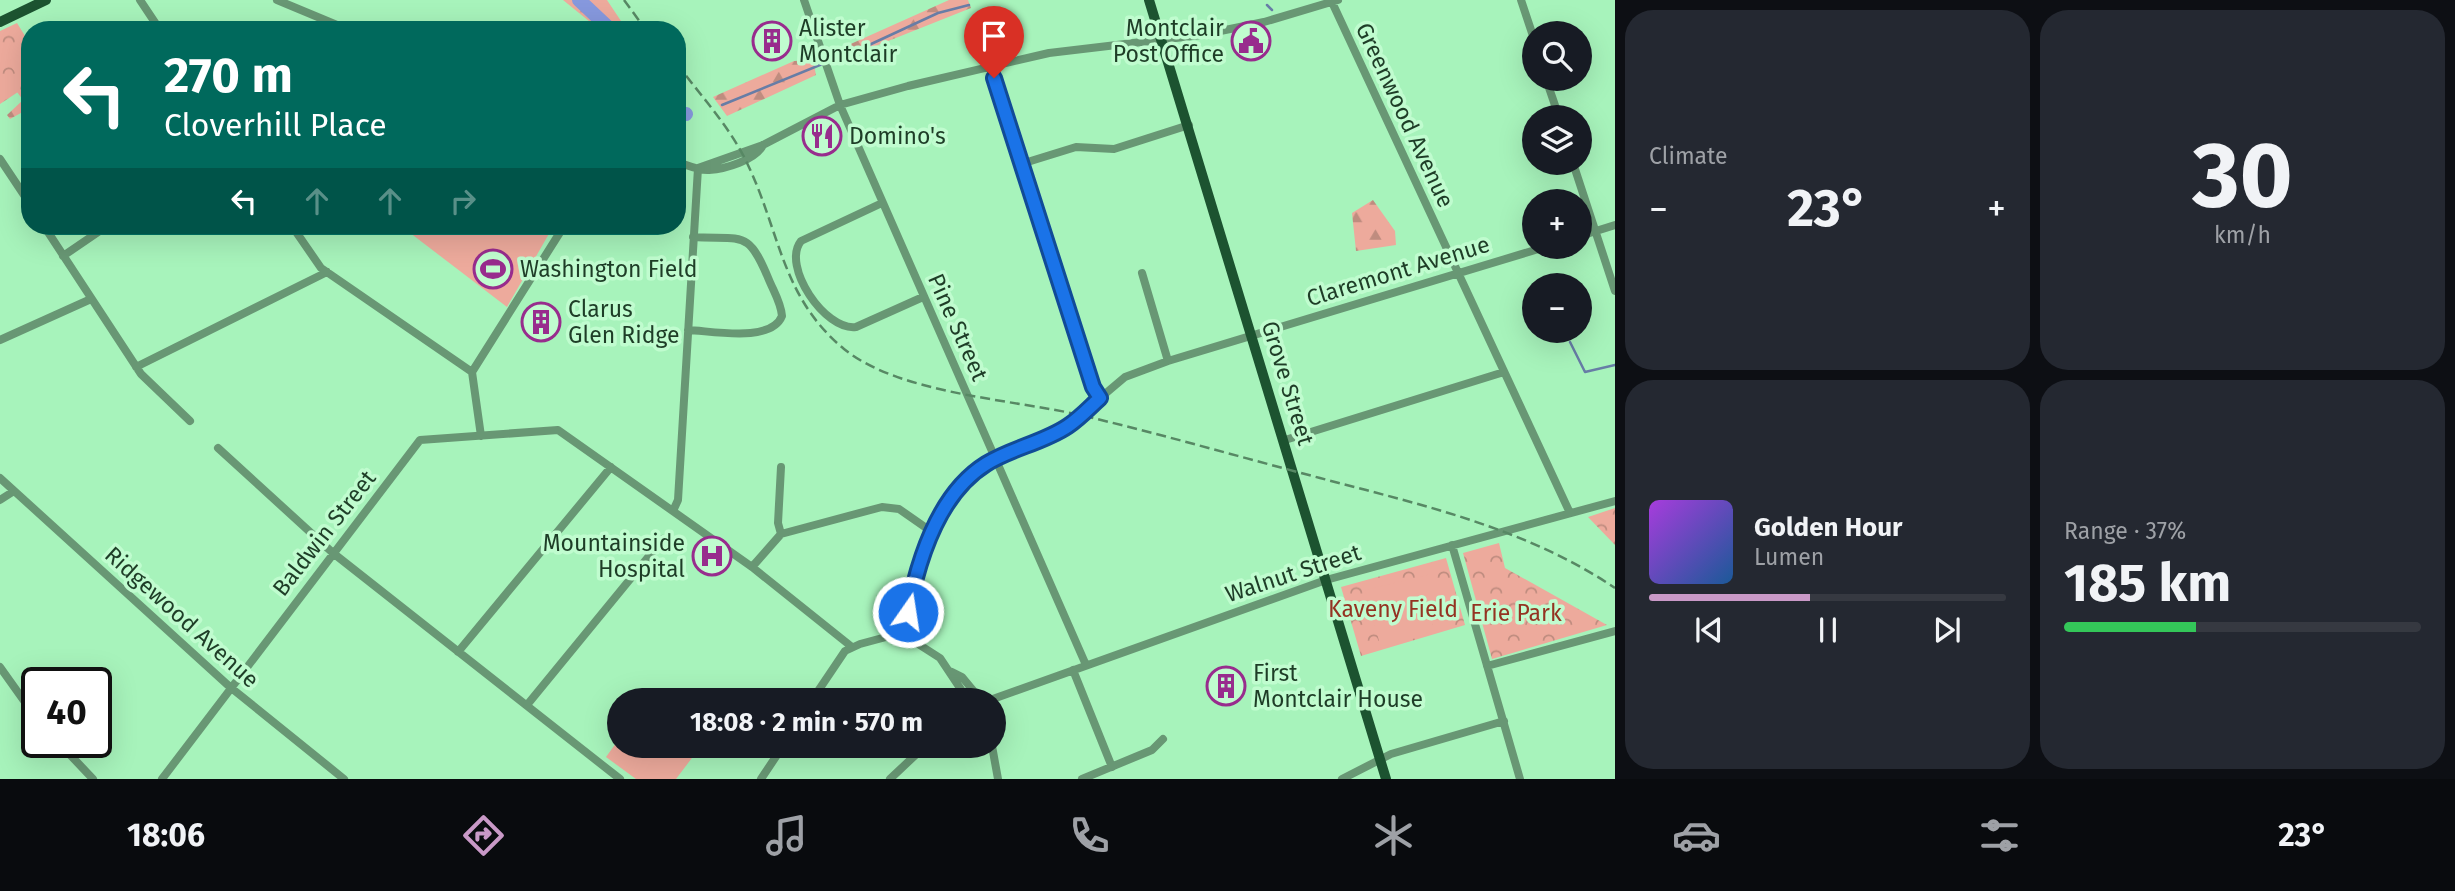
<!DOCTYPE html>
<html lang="en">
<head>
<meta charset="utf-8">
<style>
  body { margin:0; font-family:"Fira Sans",sans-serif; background:#242831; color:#f1f3f6; height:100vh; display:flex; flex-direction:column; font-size:26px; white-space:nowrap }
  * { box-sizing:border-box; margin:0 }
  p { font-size:23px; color:#9ea1a6 }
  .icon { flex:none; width:38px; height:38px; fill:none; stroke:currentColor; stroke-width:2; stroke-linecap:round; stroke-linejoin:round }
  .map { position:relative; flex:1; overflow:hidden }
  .drawer { display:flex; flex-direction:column; gap:10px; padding:10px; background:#0d0f14; width:840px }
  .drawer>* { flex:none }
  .banner { position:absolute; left:21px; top:21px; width:665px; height:214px; border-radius:28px; box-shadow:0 7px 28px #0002; background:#00695c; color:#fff; overflow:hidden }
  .fabs { position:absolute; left:1522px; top:21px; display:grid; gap:14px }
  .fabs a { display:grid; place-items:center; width:70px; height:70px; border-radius:50%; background:#171b24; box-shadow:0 7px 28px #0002; font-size:35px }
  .speed { position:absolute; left:21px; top:667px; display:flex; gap:14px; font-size:35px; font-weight:700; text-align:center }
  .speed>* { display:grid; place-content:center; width:91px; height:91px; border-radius:50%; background:#171b24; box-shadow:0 7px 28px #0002; line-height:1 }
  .speed .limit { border:4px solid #111; border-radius:10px; background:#fff; color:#111 }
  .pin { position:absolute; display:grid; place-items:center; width:60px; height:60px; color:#fff; margin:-72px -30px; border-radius:50% 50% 50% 0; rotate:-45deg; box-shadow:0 0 7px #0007 }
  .pin .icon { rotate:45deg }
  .me { position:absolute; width:77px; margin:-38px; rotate:13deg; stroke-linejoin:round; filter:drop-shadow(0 0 5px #0008) }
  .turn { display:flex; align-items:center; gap:24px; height:147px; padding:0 28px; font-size:32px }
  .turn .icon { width:91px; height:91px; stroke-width:2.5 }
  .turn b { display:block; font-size:49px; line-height:60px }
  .lanes { display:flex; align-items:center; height:66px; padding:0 28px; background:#0003; justify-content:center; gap:35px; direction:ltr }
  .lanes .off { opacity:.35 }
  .big { font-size:52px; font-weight:700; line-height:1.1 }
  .drawer .card { flex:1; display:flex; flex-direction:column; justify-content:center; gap:10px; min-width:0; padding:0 24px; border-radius:28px; background:#242831 }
  .drawer .dial { align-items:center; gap:0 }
  .dial b { font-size:91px; line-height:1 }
  .song { display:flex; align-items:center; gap:21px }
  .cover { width:84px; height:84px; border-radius:10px; background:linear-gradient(135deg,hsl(280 70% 55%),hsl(210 70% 35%)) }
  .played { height:7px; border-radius:4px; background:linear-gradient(90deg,#c999c7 45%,#363941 45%) }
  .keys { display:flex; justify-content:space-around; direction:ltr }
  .heat { display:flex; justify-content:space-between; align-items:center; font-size:38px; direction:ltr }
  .charge { height:10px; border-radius:5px; background:linear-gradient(90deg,#34c759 37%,#363941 0) }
  .drawer .tiles { flex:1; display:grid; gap:10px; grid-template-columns:repeat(2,1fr) }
  .trip { position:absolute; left:607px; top:688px; width:399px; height:70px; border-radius:35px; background:#171b24; box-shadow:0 7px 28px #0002; font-weight:700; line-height:70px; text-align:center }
  .menu { display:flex; height:112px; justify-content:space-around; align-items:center; background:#090b0e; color:#9ea1a6 }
  .menu .icon { width:49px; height:49px }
  .menu .current { color:#c999c7 }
  .menu b { font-size:32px; color:#f1f3f6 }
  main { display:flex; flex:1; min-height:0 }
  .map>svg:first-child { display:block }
  .forest { fill:url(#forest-firs) }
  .park { fill:url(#park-crowns) }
  .pitch { fill:#edaa9c }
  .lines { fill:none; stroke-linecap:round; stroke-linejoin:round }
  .stream { stroke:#677da6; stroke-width:2.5 }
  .river { stroke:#8698dd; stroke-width:14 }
  .minor { stroke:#689774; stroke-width:8 }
  .major { stroke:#1c5330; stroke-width:10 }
  .rail { stroke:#578864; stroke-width:2.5; stroke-dasharray:10 5; stroke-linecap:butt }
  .route-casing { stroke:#114b97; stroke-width:18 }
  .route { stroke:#1a73e8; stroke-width:12 }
  .labels { text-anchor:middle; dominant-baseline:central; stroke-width:7; stroke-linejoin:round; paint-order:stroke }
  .poi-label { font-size:23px; fill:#1e3d27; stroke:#c0fccf; text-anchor:start }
  .street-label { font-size:23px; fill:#1e3d27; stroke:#c0fccf }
  .park-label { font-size:23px; fill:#943322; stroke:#c0fccf }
</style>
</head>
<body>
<main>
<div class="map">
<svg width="1615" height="779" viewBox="0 0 1615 779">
  <defs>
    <pattern id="forest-firs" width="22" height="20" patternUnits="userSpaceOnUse" patternTransform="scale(1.75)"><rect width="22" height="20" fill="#edaa9c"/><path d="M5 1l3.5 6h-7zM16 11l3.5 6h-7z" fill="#bf8c7f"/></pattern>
    <pattern id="park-crowns" width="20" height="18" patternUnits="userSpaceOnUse" patternTransform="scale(1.75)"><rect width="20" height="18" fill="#edaa9c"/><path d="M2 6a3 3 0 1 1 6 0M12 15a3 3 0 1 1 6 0" fill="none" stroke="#bf8c7f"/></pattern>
  </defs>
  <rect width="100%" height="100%" fill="#a7f3bb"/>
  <path class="forest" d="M563 0H607L627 30H600Z
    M949 0H968L971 8 838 61 835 51Z
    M813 60 816 75 727 116 713 97 794 61Z
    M30 84V108L10 119 7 115 23 100 17 92Z
    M1373 200 1395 231 1396 245 1356 251 1352 213Z"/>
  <path class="park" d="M17 23 30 44V84L0 104V31Z
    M1615 508V545L1588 517Z
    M1499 543 1505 568 1607 625 1492 659 1463 553Z
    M1446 558 1465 625 1361 656 1341 587Z"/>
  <path class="pitch" d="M24 50 30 58V75L22 81 8 63Z
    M401 226H543L550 232 507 307Z
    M1431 574 1436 604 1432 628 1423 636 1381 648 1365 590Z
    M619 739 620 746H701L676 779H636L606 757Z"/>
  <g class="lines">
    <path class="stream" d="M1267 5 1272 10
      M722 105 869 45 938 13 969 5
      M1570 342 1585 372 1615 365"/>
    <path class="river" d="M579 0 611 30
      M677 113 686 114"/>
    <path class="minor" d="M140 0 160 30
      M277 0 349 30
      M804 0 840 105 1086 665
      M1331 0 1570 513
      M1521 0 1535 42
      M990 66 1092 386 1100 398
      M1546 79 1559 117
      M0 159 30 204
      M677 162C687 165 699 171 709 170 725 169 756 160 763 145
      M1573 163 1615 291
      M1021 164 1076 147 1114 149 1189 125
      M698 168 763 145 840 105 908 86 1049 53 1201 35 1264 22 1338 0
      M882 203 801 241C781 266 825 331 856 327L923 297
      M44 226 141 374 190 421
      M292 226 321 268 472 372 481 436
      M1580 236 1615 225
      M63 256 107 226
      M1142 273 1168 361
      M688 330C713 331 771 343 782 316 781 303 774 292 769 280 748 229 744 240 693 237
      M0 340 91 299
      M136 367 327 272
      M472 372 564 226
      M1285 440 1504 372
      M218 448 333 553 620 779
      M781 467 778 523 781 534
      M0 478 230 687 344 779
      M0 500 14 491
      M673 511 678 500 698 168
      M1452 545 1520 779
      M752 567 781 534 882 507 899 509 932 532
      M901 633 932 532 947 505 971 476 986 464 1067 426 1125 377 1168 361 1545 247
      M901 633 940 658 968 700
      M458 652 611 467
      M1487 666 1615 631
      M0 667 37 719
      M1073 670 1112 767
      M952 672 962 677 981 700
      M812 700 845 651 860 644 901 633
      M990 700 1326 580 1615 501
      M527 705 663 539
      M58 742 93 779
      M992 746 998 779
      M162 779 420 440 558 430 752 567 852 647
      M761 779 783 746
      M890 779 925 746
      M1082 779 1152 750 1163 739
      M1342 779 1391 754 1504 721"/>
    <path class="major" d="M1149 0 1386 779
      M0 22 46 0"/>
    <path class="rail" d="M624 0 646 30
      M677 64C701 96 730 127 747 163 780 231 781 297 844 349 900 394 1010 399 1080 415 1161 434 1240 457 1320 478 1422 505 1526 528 1615 588"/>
  </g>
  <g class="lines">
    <defs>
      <path id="route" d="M908 612C918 560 938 494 986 464 1011 448 1043 443 1068 426 1080 418 1090 407 1100 398L1093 387 994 78"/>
    </defs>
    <use href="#route" class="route-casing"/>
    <use href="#route" class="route"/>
  </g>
  <defs>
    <symbol id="building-ring" viewBox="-11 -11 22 22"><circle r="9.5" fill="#c0fccf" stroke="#982c8d" stroke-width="1.5"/><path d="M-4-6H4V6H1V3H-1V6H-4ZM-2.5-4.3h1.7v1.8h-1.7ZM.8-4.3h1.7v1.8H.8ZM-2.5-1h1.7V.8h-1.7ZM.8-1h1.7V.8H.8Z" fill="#982c8d"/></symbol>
    <symbol id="civic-ring" viewBox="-11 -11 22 22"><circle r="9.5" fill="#c0fccf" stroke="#982c8d" stroke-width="1.5"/><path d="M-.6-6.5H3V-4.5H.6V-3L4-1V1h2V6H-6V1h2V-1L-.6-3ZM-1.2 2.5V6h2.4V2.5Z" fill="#982c8d"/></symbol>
    <symbol id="restaurant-ring" viewBox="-11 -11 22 22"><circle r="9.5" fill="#c0fccf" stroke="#982c8d" stroke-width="1.5"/><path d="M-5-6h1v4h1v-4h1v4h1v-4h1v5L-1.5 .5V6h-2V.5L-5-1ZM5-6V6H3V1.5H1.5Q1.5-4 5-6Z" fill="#982c8d"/></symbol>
    <symbol id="stadium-ring" viewBox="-11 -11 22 22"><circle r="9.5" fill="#c0fccf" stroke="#982c8d" stroke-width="1.5"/><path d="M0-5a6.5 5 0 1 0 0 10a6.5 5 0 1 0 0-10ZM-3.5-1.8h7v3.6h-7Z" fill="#982c8d"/></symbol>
    <symbol id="hospital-ring" viewBox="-11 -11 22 22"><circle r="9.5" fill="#c0fccf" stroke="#982c8d" stroke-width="1.5"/><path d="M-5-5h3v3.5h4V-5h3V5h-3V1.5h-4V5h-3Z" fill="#982c8d"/></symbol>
  </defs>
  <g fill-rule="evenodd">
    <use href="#building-ring" x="750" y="19" width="44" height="44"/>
    <use href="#civic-ring" x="1229" y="19" width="44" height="44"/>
    <use href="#restaurant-ring" x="800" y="114" width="44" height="44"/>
    <use href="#stadium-ring" x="471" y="247" width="44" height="44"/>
    <use href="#building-ring" x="519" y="300" width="44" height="44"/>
    <use href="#hospital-ring" x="690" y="534" width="44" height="44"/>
    <use href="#building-ring" x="1204" y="664" width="44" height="44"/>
  </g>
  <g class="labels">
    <g class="poi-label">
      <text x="799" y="28">Alister<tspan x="799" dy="26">Montclair</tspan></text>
      <text x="1224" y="28" text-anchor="end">Montclair<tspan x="1224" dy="26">Post Office</tspan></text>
      <text x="849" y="136">Domino's</text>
      <text x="520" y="269">Washington Field</text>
      <text x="568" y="309">Clarus<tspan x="568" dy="26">Glen Ridge</tspan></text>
      <text x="685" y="543" text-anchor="end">Mountainside<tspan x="685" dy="26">Hospital</tspan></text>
      <text x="1253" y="673">First<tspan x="1253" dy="26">Montclair House</tspan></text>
    </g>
    <g class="street-label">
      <text transform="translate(1405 115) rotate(65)">Greenwood Avenue</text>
      <text transform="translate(1398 271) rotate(-17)">Claremont Avenue</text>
      <text transform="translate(958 327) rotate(66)">Pine Street</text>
      <text transform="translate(1288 383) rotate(73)">Grove Street</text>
      <text transform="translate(324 533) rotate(-52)">Baldwin Street</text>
      <text transform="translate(1293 573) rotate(-18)">Walnut Street</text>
      <text transform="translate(182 617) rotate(42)">Ridgewood Avenue</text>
    </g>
    <g class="park-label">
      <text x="1393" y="609">Kaveny Field</text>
      <text x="1516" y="613">Erie Park</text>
    </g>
  </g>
</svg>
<div class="fabs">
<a><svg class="icon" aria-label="search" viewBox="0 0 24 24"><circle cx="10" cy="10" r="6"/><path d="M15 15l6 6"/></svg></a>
<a><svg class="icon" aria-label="layers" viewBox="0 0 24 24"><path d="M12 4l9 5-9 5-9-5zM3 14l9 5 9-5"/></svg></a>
<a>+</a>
<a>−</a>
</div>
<div class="speed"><div class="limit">40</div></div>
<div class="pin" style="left:994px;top:78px;background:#d93025"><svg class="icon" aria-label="arrive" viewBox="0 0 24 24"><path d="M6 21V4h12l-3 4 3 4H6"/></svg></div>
<svg class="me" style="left:908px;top:612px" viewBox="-20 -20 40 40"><circle r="17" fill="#1a73e8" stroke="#fff" stroke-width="3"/><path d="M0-11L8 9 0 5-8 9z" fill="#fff"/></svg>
<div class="trip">18:08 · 2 min · 570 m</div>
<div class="banner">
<div class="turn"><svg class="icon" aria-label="left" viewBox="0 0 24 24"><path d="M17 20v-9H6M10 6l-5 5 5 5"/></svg><div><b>270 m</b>Cloverhill Place</div></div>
<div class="lanes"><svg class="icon" aria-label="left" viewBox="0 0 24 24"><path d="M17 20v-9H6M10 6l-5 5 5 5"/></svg><svg class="icon off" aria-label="ahead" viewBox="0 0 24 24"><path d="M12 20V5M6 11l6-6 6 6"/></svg><svg class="icon off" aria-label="ahead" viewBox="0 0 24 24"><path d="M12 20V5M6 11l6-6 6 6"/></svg><svg class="icon off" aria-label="right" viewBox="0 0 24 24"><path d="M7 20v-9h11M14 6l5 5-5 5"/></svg></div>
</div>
</div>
<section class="drawer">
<div class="tiles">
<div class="card"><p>Climate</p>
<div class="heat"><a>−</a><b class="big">23°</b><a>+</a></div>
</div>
<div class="card dial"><b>30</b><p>km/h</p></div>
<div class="card">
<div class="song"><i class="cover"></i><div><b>Golden Hour</b><p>Lumen</p></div></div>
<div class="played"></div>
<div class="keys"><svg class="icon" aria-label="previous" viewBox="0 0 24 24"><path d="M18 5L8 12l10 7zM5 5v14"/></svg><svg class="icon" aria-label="pause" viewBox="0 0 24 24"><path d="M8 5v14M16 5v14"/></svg><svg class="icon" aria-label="next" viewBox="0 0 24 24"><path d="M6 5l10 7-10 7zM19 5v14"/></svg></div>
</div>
<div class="card"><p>Range · 37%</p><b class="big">185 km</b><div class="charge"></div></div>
</div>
</section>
</main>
<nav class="menu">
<b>18:06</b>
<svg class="icon current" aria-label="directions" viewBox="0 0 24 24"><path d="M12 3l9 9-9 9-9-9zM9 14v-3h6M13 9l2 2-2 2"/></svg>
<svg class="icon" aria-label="music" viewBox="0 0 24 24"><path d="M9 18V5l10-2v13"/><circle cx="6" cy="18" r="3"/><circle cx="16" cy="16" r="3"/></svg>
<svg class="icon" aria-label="phone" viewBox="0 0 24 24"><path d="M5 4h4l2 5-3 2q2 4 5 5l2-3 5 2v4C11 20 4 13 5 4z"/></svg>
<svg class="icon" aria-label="climate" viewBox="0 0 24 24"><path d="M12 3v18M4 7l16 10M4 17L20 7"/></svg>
<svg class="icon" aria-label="car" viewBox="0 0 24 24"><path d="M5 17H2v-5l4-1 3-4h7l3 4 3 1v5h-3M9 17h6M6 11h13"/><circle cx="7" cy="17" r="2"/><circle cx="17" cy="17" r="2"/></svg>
<svg class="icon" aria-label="filters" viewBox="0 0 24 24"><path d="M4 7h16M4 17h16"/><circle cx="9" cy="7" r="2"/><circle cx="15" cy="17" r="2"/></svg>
<b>23°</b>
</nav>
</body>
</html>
